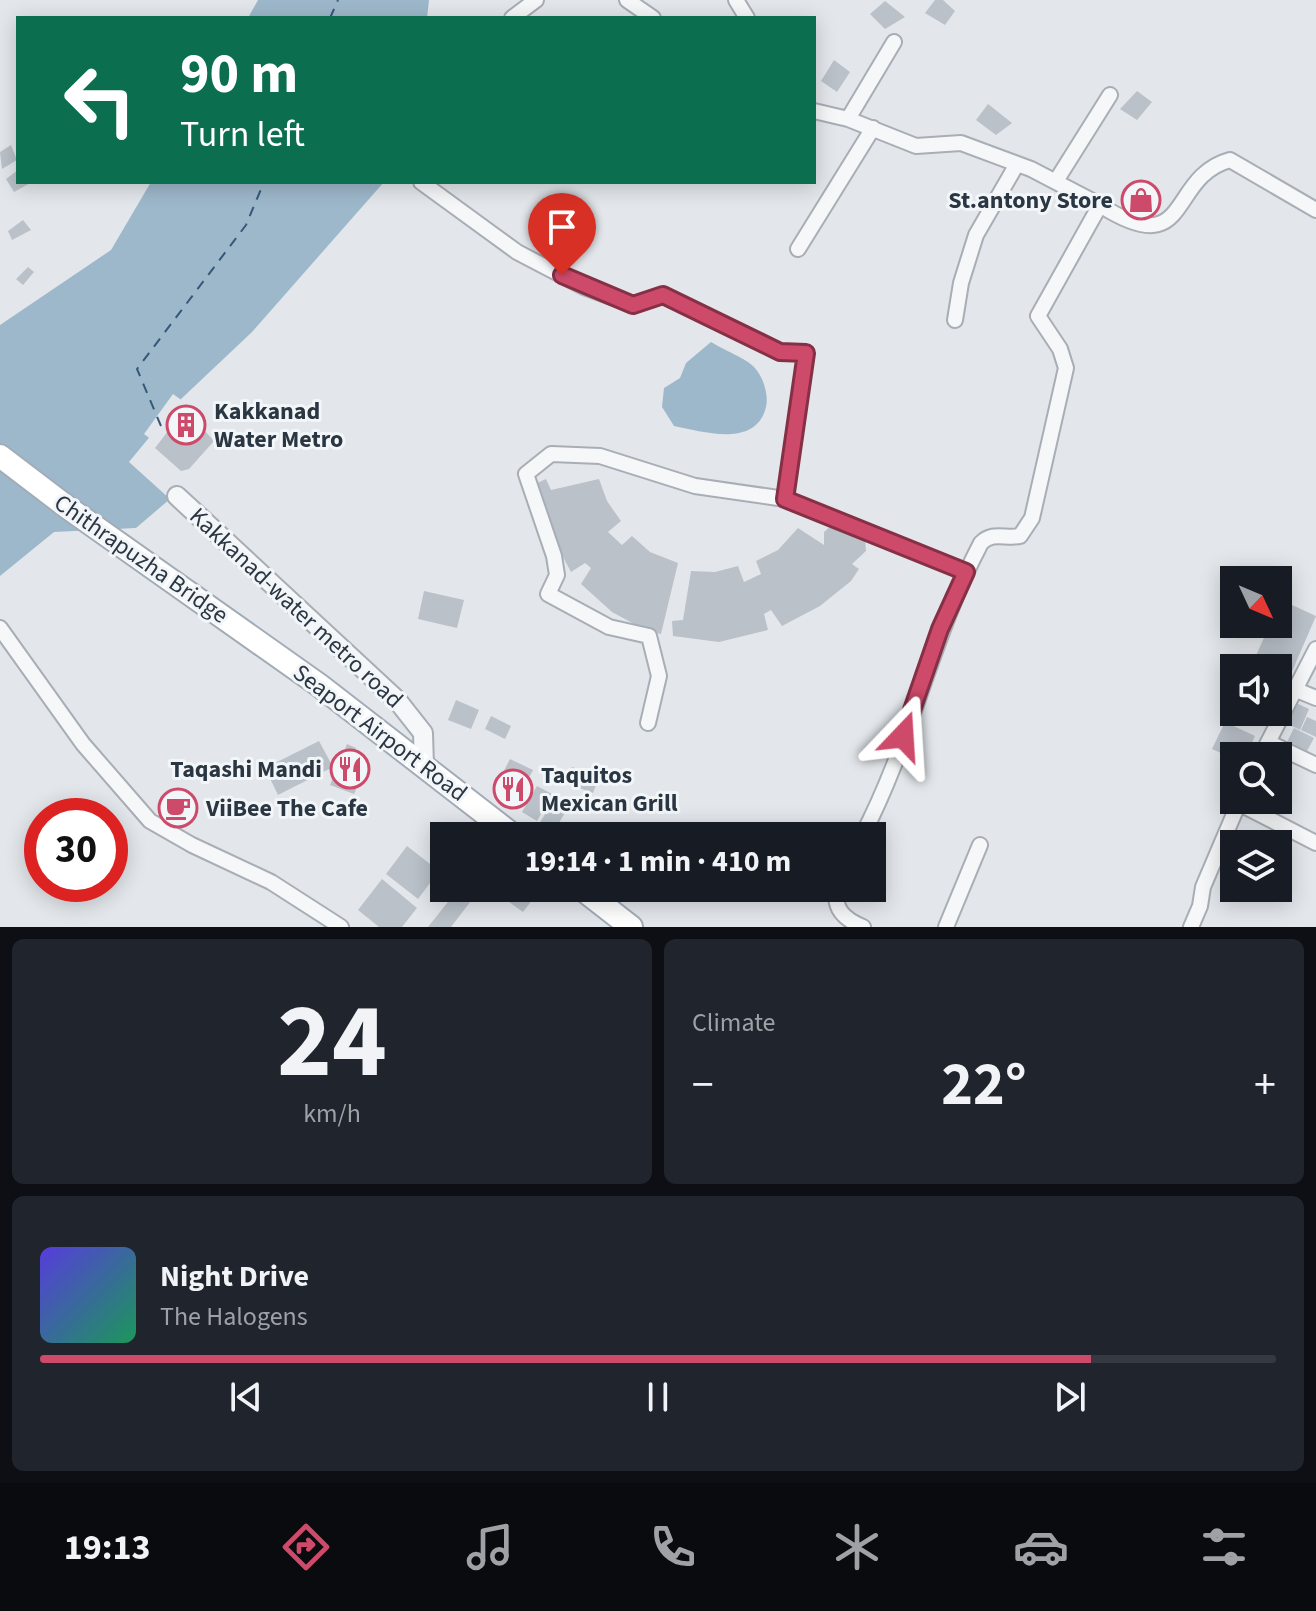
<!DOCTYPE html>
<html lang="en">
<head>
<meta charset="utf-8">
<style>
  body { margin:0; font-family:"Source Sans 3",sans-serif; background:#20242c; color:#f1f3f6; height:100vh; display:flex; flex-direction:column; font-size:30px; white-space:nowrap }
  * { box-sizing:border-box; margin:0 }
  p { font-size:26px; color:#9ea1a6 }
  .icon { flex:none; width:44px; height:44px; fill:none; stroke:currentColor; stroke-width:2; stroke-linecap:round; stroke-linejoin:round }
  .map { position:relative; height:927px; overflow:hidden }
  .drawer { display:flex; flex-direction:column; gap:12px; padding:12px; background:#0d0f14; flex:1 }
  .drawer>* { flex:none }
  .guide { position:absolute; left:16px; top:16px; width:800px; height:168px; border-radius:0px; box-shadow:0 4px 20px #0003; background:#0b6e4f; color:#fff; overflow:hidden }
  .needle { width:52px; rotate:134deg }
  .tools { position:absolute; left:1220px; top:566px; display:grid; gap:16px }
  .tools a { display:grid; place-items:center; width:72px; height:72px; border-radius:0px; background:#171b24; box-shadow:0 4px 20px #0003; font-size:40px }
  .speed { position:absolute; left:24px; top:798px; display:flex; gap:16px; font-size:40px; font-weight:700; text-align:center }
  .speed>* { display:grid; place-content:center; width:104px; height:104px; border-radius:50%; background:#171b24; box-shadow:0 4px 20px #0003; line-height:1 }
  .speed .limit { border:12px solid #d22; background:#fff; color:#111 }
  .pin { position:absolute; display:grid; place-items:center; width:68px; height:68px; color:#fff; margin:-82px -34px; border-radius:50% 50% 50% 0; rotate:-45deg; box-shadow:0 0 8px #0007 }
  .pin .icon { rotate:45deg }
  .me { position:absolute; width:88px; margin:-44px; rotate:20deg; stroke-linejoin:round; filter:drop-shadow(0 0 6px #0008) }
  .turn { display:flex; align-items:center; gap:28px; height:168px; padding:0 32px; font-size:36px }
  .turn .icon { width:104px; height:104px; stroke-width:2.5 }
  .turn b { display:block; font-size:56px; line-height:68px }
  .big { font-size:60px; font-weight:700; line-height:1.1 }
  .drawer .widget { flex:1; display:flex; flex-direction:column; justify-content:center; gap:12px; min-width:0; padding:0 28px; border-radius:12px; background:#20242c }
  .drawer .dial { align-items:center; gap:0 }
  .dial b { font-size:104px; line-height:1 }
  .song { display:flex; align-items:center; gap:24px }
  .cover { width:96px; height:96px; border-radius:12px; background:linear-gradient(135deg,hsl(250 70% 55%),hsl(150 70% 35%)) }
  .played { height:8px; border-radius:4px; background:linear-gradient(90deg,#ce4a6a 85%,#363941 85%) }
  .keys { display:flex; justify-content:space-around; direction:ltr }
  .heat { display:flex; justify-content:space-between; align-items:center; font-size:44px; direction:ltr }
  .drawer .tiles { flex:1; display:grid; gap:12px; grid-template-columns:1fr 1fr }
  .widget:last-child { grid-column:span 2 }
  .trip { position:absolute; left:430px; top:822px; width:456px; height:80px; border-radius:0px; background:#171b24; box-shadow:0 4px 20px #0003; font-weight:700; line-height:80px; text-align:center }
  .tabs { display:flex; height:128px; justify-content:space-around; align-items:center; background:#090b0e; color:#9ea1a6 }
  .tabs .icon { width:56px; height:56px }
  .tabs .selected { color:#ce4a6a }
  .tabs b { font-size:36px; color:#f1f3f6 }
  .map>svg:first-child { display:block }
  .water { fill:#9eb8cb }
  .pier { fill:#e3e7eb }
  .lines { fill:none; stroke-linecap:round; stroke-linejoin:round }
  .ferry { stroke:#355878; stroke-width:2; stroke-dasharray:10 8; stroke-linecap:butt }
  .building { fill:#bac1c8 }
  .minor-casing { stroke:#a8aeb5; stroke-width:18 }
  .tertiary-casing { stroke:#a8aeb5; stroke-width:22 }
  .primary-casing { stroke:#a2acb7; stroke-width:26 }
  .minor { stroke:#f6f7f9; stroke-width:14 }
  .tertiary { stroke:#f6f7f9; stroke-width:18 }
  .primary { stroke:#fff; stroke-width:22 }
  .route-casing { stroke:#863045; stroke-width:20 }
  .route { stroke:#ce4a6a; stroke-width:14 }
  .labels { text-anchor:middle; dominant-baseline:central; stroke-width:6; stroke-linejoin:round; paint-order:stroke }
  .poi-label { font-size:24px; font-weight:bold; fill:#2b3643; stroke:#f3f6f8; text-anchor:start }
  .street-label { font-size:24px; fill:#2b3643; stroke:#f3f6f8 }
</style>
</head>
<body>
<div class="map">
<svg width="1316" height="927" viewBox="0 0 1316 927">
  <rect width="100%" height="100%" fill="#e3e7eb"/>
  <path class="water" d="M258 0H429L427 18H248Z
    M151 182H384L252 332 180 400 129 462 170 499 136 528 54 532 0 576V325L111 250Z
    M711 342C722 349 747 359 754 367 763 376 769 395 766 407 756 448 704 432 674 426L662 407 664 388 680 378 686 363Z"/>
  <path class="pier" d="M173 394 184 402 152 440 144 434Z"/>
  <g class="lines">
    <path class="ferry" d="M330 18 338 0
      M161 426 137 369 246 225 264 182"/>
  </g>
  <path class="building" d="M935 0H943L955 11 945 25 925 13Z
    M885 1 905 17 885 29 870 14Z
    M834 60 850 72 837 92 821 81Z
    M1137 91 1152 102 1137 120 1120 109Z
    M988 104 1012 123 996 135 976 120Z
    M11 145 17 160 2 169 0 152Z
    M18 170V182H32L14 192 6 179Z
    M23 220 31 230 12 240 8 231Z
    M28 267 34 272 23 285 16 279Z
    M185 409 214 441 189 469 181 471 155 448Z
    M546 479 551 490 599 479 607 501 621 521 608 532 622 545 632 536 650 552 678 563 661 634 647 631 612 612 581 584 591 568 585 563 571 572 548 529 533 485Z
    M840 523 865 540 866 551 852 564 859 569 851 581 820 606 782 626 771 610 764 614 768 630 719 642 673 636 672 621 683 620 691 571 715 572 738 566 744 582 761 574 756 561 778 550 798 528 824 545V532L833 524Z
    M424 591 464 600 457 628 418 619Z
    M1281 600 1316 616 1287 683 1278 679V668L1251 667 1270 624H1278Z
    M456 700 479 710 471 729 448 720Z
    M1296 703 1309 709 1300 730 1286 723Z
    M491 716 511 726 505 739 485 729Z
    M1307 717 1316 721V737L1301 730Z
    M1225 722 1255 736 1246 756H1234V759L1212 749Z
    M1294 728 1314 738 1306 753 1286 744Z
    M319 741 333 767 278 795 265 768Z
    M347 744 356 748 351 761 366 767 354 794 330 785Z
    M510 759 533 770 519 797 496 786Z
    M572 767 599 777 593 793 565 783Z
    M537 786 552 794 537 821 522 812Z
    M552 803 566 811 553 833 539 824Z
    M407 846 439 871 418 899 386 874Z
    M382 879 417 908 402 927H379L358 910Z
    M459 888H470L477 893 451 927H428Z
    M509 888H527L536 895 523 912 502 897Z"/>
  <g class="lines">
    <defs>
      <path id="minor" d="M627 0 653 18
        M736 0 747 18
        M512 18 536 0
        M814 111 848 119 916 146 961 143 1031 169 1100 205
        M848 119 894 42
        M1056 181 1110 95
        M421 182 517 252 584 287 633 305 663 295 780 352 806 353 785 499
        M798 249 873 128
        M955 320 961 283 976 235 1017 164
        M0 628 83 744 150 821 192 845 271 882 341 927
        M1294 689 1316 698
        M648 723 659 676 649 636 609 627 548 594 557 575 554 556 526 474 551 454 600 456 695 486 785 499 966 572
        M1268 742 1316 765
        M1261 756 1316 649
        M1238 803 1316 843
        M862 836C911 743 931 638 981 543 993 531 1005 539 1020 536L1032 518 1066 368 1060 349 1038 316 1100 205C1192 264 1167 177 1230 160L1316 210
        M837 888C833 909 844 919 863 927
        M946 927 980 845
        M1191 927 1200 906 1203 887 1240 800"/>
      <path id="tertiary" d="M177 496 397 700 423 733 424 766"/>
      <path id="primary" d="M0 456 67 507 319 685 514 836
        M581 888 631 927"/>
    </defs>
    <use href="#minor" class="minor-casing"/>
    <use href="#tertiary" class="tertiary-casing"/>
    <use href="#primary" class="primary-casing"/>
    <use href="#minor" class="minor"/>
    <use href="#tertiary" class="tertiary"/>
    <use href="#primary" class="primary"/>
  </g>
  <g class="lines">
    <defs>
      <path id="route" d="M562 275 633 305 663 295 780 352 806 353 785 499 966 572 940 629 903 736"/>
    </defs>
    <use href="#route" class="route-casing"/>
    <use href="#route" class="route"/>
  </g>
  <defs>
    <symbol id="shop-ring" viewBox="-11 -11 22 22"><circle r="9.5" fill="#f3f6f8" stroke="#ce4a6a" stroke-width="1.5"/><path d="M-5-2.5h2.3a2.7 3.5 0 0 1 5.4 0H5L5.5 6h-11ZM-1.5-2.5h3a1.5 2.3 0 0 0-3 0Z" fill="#ce4a6a"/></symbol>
    <symbol id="building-ring" viewBox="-11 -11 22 22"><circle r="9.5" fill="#f3f6f8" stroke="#ce4a6a" stroke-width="1.5"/><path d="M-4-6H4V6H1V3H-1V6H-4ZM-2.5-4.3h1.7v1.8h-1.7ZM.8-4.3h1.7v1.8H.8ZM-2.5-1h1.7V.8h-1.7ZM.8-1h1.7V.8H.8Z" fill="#ce4a6a"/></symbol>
    <symbol id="restaurant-ring" viewBox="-11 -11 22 22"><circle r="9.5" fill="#f3f6f8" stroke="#ce4a6a" stroke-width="1.5"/><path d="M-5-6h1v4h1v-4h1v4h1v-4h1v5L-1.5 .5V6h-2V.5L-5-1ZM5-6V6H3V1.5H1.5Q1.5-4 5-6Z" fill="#ce4a6a"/></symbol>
    <symbol id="cafe-ring" viewBox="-11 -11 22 22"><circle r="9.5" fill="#f3f6f8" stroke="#ce4a6a" stroke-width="1.5"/><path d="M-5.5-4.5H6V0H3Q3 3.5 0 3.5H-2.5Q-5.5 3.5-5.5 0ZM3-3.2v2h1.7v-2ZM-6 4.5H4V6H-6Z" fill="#ce4a6a"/></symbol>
  </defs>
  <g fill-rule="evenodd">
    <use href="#shop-ring" x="1119" y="178" width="44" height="44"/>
    <use href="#building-ring" x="164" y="403" width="44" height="44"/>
    <use href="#restaurant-ring" x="328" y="747" width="44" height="44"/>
    <use href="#restaurant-ring" x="491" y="767" width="44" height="44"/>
    <use href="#cafe-ring" x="156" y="786" width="44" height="44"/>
  </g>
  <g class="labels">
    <g class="poi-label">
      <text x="1113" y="200" text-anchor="end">St.antony Store</text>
      <text x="214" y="411">Kakkanad<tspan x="214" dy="28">Water Metro</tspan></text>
      <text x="322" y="769" text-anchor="end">Taqashi Mandi</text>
      <text x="541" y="775">Taquitos<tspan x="541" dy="28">Mexican Grill</tspan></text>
      <text x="206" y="808">ViiBee The Cafe</text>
    </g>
    <g class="street-label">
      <text transform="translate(141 559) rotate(35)">Chithrapuzha Bridge</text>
      <text transform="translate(296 608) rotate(43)">Kakkanad-water metro road</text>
      <text transform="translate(380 733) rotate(37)">Seaport Airport Road</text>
    </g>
  </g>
</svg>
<div class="tools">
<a><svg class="needle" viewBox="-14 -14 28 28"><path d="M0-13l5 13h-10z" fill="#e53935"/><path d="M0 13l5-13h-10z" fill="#9ea1a6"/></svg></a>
<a><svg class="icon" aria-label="sound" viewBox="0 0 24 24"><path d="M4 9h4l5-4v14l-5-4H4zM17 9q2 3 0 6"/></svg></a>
<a><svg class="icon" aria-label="search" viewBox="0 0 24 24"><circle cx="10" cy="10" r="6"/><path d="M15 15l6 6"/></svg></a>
<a><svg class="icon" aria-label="layers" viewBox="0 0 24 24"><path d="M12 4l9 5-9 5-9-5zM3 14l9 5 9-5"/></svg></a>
</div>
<div class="speed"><div class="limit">30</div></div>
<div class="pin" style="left:562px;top:275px;background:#d93025"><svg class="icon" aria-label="arrive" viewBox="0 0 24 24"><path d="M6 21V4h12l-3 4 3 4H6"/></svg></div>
<svg class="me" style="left:903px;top:736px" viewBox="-20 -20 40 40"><path d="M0-17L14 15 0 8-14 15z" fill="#ce4a6a" stroke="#fff" stroke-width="4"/></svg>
<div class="trip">19:14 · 1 min · 410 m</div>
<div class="guide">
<div class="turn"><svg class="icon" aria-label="left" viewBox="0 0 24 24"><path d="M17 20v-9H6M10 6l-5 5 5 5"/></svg><div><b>90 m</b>Turn left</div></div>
</div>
</div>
<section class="drawer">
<div class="tiles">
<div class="widget dial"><b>24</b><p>km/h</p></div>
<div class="widget"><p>Climate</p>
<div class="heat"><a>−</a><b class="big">22°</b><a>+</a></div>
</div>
<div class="widget">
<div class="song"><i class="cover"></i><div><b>Night Drive</b><p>The Halogens</p></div></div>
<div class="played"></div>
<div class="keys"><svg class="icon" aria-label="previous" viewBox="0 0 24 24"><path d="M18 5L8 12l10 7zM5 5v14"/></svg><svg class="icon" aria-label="pause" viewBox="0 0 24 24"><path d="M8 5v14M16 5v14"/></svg><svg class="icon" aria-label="next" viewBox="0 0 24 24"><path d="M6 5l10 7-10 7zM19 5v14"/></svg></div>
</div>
</div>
</section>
<nav class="tabs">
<b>19:13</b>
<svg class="icon selected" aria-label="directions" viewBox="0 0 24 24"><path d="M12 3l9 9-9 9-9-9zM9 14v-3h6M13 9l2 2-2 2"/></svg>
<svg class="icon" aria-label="music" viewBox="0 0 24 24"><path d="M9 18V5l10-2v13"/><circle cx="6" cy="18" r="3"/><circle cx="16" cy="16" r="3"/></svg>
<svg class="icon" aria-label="phone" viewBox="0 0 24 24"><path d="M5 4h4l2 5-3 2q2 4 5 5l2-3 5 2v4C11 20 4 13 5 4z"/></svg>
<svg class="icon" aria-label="climate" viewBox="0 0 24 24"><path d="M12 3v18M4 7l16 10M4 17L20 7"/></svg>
<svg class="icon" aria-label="car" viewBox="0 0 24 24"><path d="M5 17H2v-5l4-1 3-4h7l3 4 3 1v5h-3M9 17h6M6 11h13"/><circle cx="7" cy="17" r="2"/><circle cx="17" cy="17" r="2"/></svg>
<svg class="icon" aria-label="filters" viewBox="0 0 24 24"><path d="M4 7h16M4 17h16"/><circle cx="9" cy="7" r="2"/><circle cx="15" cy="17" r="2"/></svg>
</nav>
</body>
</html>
